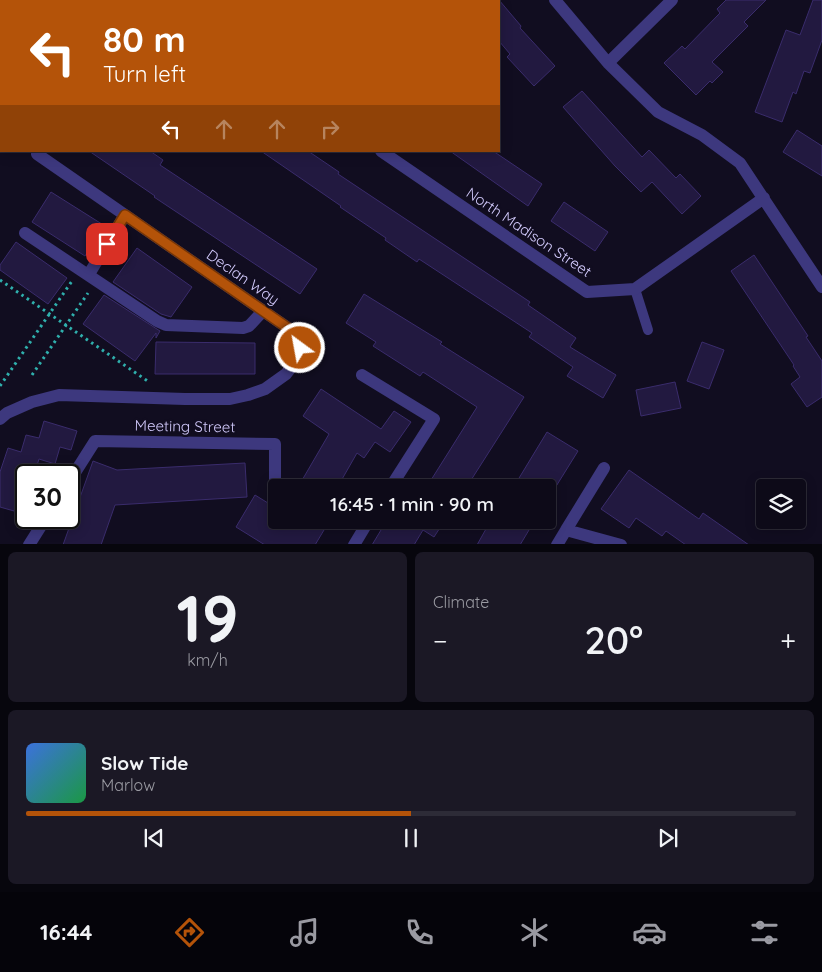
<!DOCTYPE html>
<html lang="en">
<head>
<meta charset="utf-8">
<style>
  body { margin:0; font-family:Quicksand,sans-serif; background:#1b1825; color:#f1f3f6; height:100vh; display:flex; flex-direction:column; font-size:19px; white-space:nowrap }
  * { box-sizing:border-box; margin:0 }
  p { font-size:16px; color:#9a9aa2 }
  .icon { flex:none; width:28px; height:28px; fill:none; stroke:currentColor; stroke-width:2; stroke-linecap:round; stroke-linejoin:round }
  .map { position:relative; height:544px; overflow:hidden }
  .panel { display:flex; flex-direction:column; gap:8px; padding:8px; background:#07060d; flex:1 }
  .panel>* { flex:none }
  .guide { position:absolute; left:0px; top:0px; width:500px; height:152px; box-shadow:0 2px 12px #0003,0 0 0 1px #2d2b37; background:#b45309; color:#fff; overflow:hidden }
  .tools { position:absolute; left:756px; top:479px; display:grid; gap:10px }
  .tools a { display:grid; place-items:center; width:50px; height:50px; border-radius:5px; background:#0d0a18; box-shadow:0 2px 12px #0003,0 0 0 1px #2d2b37; font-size:25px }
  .speed { position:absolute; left:15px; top:464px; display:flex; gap:10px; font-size:25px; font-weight:700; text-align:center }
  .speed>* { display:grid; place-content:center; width:65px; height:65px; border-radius:50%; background:#0d0a18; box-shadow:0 2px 12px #0003,0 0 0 1px #2d2b37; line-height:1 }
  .speed .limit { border:2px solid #111; border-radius:8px; background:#fff; color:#111 }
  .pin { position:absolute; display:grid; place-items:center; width:42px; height:42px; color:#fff; margin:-21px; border-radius:10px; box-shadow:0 2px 8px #0006 }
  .me { position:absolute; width:55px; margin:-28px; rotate:328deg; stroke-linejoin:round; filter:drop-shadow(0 0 4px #0008) }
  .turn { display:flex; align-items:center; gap:18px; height:105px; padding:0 20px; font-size:22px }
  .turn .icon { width:65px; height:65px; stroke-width:2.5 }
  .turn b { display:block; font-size:35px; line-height:42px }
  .lanes { display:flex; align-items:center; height:48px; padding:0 20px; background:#0003; justify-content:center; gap:25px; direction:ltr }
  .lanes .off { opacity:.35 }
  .big { font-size:38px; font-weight:600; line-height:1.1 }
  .panel .tile { flex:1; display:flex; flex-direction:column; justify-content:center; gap:8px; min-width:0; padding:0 18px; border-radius:8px; background:#1b1825 }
  .panel .dial { align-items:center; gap:0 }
  .dial b { font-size:65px; line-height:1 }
  .song { display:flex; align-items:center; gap:15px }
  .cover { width:60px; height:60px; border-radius:8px; background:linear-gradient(135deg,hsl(220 70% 55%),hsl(140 70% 35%)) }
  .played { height:5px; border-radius:2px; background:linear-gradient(90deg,#b45309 50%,#2d2b37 50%) }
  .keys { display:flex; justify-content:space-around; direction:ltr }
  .heat { display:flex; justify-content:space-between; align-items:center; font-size:28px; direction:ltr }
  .panel .tiles { flex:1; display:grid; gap:8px; grid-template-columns:1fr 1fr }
  .tile:last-child { grid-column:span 2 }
  .trip { position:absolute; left:268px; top:479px; width:288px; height:50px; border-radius:5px; background:#0d0a18; box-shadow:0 2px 12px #0003,0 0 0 1px #2d2b37; font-weight:600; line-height:50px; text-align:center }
  .tab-bar { display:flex; height:80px; justify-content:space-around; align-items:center; background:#05040a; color:#9a9aa2 }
  .tab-bar .icon { width:35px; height:35px }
  .tab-bar .current { color:#b45309 }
  .tab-bar b { font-size:22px; color:#f1f3f6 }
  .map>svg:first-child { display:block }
  .building { fill:#221940; stroke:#3a2c6c }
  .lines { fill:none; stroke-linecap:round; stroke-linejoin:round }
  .path { stroke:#2fafac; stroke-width:3; stroke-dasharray:2.5 4; stroke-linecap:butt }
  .service { stroke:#3d387e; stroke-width:10 }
  .minor { stroke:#3d387e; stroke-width:12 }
  .route-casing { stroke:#753606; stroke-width:12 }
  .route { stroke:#b45309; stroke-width:9 }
  .labels { text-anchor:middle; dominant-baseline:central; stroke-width:5; stroke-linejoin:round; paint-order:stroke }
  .street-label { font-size:15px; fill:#d4ccfe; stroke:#110d20 }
</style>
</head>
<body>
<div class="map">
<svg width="822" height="545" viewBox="0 0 822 545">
  <rect width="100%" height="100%" fill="#110d20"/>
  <path class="building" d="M499 0 521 26 520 28 555 66 534 86 507 57 510 54 499 41Z
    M726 0H766L744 22 748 26 712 62 723 72 712 83 710 81 696 95 664 63 682 46 685 49 720 13 717 9Z
    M813 0H822V40L810 73 804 71 796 94 793 92 782 122 755 112 786 30 800 35Z
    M582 91 642 157 649 150 676 178 680 174 701 196 682 214 652 182 641 192 615 166 563 107Z
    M797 130 822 146V176L783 152Z
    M89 151H150L163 160 160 165 317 269 300 294 154 197 155 196Z
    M261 151H308L339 172 338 174 530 302 528 305 576 338 570 347 616 375 603 398 567 376 573 367 529 337 532 333 419 259 417 262 385 240 386 238 340 207 341 206Z
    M450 151H493L542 184 528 206Z
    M51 192 105 226 85 256 32 222Z
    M564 202 608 232 595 251 551 221Z
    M16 242 67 278 48 304 0 270V265Z
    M137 248 192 287 171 317 161 314 113 282Z
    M754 255 808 336 806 337 822 361V397L807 407 791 384 800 377 793 366 794 365 731 271Z
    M364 294 442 342 440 344 524 397 466 488H426L477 407 423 372 420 376 373 346 376 342 346 323Z
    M104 295 160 331 156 338V333L135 361 83 324Z
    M156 342 255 343V374H155Z
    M702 342 724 350 709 389 687 381Z
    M675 382 681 408 641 416 636 390Z
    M321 389 381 429 394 411 411 422 390 452 375 442 364 458 357 453 337 488H311L301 482 329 434 303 416Z
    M44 421 77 431 71 450 60 447 55 464 39 459 34 475H25L14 511 0 507V472L8 448 21 452 26 435 39 438Z
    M547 432 578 451 555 488H513Z
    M93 461 117 470 245 463 247 497 115 505 101 545H63Z
    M629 470 699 519 703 513 749 545H686L666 531 662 536 636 518 629 528 601 509Z
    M255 495 276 508V520H330L315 545H265L236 527Z
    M387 520H445L434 537 423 530 414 545H372Z
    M491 520H535L520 545H477Z"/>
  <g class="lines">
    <path class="path" d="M0 280 149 382
      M32 375 88 293
      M0 386 72 281"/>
    <path class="service" d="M635 289 648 330"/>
    <path class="minor" d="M159 0 161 1
      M555 0 608 63 658 112 702 135 740 163 822 287
      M271 1 272 0
      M608 63 672 0
      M381 151 587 292 635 289 764 198
      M25 233 157 321 166 325 243 328 249 326 263 311
      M89 274 125 215
      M362 375 434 419 390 488
      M0 419 7 413 32 402 59 395 185 399H230L248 395 265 389 286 374 296 361 300 348 298 335 37 154
      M69 482 95 441 275 444V492
      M566 530 604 468
      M29 545 46 518
      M354 545 369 520
      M557 545 566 530 621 545"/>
  </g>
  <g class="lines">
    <defs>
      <path id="route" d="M107 244 125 215 298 335 300 348"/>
    </defs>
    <use href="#route" class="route-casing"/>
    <use href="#route" class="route"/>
  </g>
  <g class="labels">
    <g class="street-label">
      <text transform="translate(529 232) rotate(34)">North Madison Street</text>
      <text transform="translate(243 277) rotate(35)">Declan Way</text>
      <text transform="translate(185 426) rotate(1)">Meeting Street</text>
    </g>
  </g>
</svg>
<div class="tools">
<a><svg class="icon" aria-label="layers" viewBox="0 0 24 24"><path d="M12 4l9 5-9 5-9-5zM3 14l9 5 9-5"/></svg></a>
</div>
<div class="speed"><div class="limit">30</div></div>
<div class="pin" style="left:107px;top:244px;background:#d93025"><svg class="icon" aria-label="arrive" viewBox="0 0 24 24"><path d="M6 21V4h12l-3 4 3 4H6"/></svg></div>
<svg class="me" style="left:300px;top:348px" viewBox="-20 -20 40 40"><circle r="17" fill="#b45309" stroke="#fff" stroke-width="3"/><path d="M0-11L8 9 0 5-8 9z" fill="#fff"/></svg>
<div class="trip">16:45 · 1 min · 90 m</div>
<div class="guide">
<div class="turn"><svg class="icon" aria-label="left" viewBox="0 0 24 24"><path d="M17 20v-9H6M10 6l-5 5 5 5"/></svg><div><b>80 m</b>Turn left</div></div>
<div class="lanes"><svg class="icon" aria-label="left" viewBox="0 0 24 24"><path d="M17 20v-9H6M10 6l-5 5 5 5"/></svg><svg class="icon off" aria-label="ahead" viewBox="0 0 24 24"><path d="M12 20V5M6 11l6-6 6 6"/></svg><svg class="icon off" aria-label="ahead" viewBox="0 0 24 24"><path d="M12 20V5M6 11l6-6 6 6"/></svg><svg class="icon off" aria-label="right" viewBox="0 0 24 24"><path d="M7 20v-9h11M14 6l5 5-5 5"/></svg></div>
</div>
</div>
<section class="panel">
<div class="tiles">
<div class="tile dial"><b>19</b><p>km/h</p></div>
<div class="tile"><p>Climate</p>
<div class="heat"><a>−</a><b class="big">20°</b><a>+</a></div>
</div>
<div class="tile">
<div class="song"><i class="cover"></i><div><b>Slow Tide</b><p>Marlow</p></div></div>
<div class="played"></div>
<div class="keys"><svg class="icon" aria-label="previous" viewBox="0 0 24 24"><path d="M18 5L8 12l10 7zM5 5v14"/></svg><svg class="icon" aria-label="pause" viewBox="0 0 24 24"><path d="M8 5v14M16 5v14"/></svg><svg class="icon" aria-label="next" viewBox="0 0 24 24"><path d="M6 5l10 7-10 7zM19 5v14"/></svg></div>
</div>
</div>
</section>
<nav class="tab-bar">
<b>16:44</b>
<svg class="icon current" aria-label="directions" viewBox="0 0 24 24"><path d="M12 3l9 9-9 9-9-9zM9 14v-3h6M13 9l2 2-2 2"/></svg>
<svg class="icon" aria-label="music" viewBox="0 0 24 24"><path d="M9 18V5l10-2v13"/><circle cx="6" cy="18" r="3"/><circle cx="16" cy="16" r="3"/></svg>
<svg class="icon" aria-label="phone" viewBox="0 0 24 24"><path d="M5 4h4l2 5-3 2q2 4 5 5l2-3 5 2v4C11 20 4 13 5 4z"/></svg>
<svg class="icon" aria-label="climate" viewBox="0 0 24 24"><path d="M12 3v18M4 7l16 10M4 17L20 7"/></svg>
<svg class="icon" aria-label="car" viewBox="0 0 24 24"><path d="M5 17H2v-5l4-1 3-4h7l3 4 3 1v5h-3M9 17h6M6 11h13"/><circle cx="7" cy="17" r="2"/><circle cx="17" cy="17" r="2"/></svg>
<svg class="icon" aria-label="filters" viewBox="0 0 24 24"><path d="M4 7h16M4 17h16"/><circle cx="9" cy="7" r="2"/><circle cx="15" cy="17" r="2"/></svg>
</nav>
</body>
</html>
